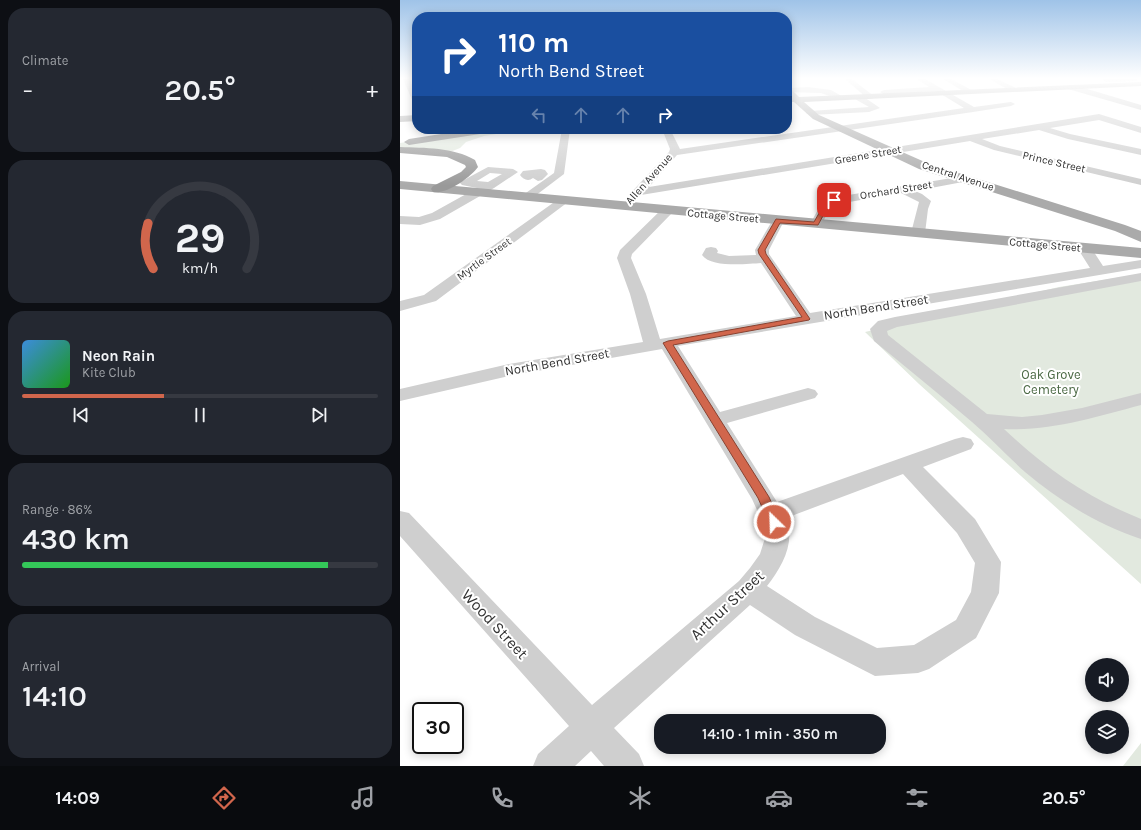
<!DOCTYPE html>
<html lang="en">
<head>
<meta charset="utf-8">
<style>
  body { margin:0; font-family:Karla,sans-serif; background:#242831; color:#f1f3f6; height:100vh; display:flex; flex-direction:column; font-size:15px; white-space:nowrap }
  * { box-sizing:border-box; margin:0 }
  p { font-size:13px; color:#9ea1a6 }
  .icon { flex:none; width:22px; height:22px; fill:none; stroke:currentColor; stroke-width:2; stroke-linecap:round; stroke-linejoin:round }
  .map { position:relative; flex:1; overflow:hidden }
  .sheet { display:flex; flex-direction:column; gap:8px; padding:8px; background:#0d0f14; width:400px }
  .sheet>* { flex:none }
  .hud { position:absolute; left:12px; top:12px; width:380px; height:122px; border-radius:16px; box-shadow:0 2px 10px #0003; background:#1a4fa0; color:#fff; overflow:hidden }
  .tools { position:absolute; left:685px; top:658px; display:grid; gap:8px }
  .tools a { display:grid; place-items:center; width:44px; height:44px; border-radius:50%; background:#171b24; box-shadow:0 2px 10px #0003; font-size:20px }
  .speed { position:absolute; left:12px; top:702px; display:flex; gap:8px; font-size:20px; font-weight:700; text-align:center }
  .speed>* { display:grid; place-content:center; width:52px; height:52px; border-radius:50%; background:#171b24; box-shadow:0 2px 10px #0003; line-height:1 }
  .speed .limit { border:2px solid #111; border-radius:6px; background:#fff; color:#111 }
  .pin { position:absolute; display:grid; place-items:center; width:34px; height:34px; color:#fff; margin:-17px; border-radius:8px; box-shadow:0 2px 6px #0006 }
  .me { position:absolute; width:44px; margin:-22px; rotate:336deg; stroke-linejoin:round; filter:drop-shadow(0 0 3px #0008) }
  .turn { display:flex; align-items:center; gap:14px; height:84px; padding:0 20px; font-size:18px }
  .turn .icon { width:52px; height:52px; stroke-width:2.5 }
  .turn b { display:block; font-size:28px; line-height:34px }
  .lanes { display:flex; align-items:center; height:38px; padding:0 20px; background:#0003; justify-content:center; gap:20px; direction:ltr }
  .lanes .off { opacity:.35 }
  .big { font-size:30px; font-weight:600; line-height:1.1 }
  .sheet .widget { flex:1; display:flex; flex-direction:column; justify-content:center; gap:6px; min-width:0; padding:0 14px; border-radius:16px; background:#242831 }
  .sheet .dial { align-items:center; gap:0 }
  .dial svg { height:104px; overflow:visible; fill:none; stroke:#363941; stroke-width:7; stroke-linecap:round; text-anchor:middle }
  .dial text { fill:#f1f3f6; stroke:none }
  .song { display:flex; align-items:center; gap:12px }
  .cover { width:48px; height:48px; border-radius:6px; background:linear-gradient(135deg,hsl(210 70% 55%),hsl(120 70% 35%)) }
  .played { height:4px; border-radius:2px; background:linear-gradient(90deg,#d1664c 40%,#363941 40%) }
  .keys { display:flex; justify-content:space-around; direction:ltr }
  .heat { display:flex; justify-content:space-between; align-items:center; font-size:22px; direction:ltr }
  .charge { height:6px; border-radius:3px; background:linear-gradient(90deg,#34c759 86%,#363941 0) }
  .trip { position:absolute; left:254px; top:714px; width:232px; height:40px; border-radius:16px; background:#171b24; box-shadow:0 2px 10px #0003; font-weight:600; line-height:40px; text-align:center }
  .tabs { display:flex; height:64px; justify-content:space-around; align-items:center; background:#090b0e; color:#9ea1a6 }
  .tabs .icon { width:28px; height:28px }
  .tabs .on { color:#d1664c }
  .tabs b { font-size:18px; color:#f1f3f6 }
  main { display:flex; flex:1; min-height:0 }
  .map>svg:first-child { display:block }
  .green { fill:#e2e9df }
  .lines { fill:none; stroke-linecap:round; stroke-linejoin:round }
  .minor { fill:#cfcfcf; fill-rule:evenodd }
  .major { fill:#aaa; fill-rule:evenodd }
  .highway { fill:#999; fill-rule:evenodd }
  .route { fill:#d1664c; stroke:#884231 }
  .labels { text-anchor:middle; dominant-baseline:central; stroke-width:4; stroke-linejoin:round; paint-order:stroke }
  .far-street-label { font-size:11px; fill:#323232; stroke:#fff }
  .street-label { font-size:13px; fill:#323232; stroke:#fff }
  .park-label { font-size:13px; fill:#4b6944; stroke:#fff }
  .near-street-label { font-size:16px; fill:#323232; stroke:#fff }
</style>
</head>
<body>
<main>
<section class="sheet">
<div class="widget"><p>Climate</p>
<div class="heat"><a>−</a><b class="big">20.5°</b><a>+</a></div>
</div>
<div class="widget dial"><svg viewBox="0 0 100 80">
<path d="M14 69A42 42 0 1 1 86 69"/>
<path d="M14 69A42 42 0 0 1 10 34" stroke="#d1664c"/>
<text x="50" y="56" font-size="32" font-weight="700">29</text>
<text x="50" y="72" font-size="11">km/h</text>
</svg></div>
<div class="widget">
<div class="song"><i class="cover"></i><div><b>Neon Rain</b><p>Kite Club</p></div></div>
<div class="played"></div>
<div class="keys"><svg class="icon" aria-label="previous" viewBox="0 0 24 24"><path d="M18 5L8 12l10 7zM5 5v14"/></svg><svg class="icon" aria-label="pause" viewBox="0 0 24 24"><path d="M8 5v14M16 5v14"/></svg><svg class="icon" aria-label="next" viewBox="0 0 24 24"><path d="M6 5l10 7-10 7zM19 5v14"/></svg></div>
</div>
<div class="widget"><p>Range · 86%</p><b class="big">430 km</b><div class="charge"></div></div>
<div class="widget"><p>Arrival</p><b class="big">14:10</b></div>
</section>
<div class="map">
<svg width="741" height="766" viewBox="0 0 741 766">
  <rect width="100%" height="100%" fill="#fff"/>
  <path class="green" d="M92 129H112L115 131 84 136 66 142 60 148 45 154 0 151V143Z
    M741 274V584L519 384 465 332 659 287Z
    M741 743V766H723Z"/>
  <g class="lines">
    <path class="minor" d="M3 79H9L17 94V104L13 102Z
      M445 79H452L475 97 471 99H468Z
      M517 79H525L574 107 611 102 615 104 611 106 573 112 277 155 249 187 699 114 741 127V133L699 120 650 128 670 134 741 149V155L668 139 639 130 582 139 600 146 741 179V185L594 150 570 141 241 195C238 199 235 200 230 198L228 196 269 152 270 149 262 129H270L280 149 564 108 536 91 492 94 494 96 490 98 480 92 484 90 529 87Z
      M543 79H551L575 92 571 94H568Z
      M589 79H597L620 90 616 92H613Z
      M703 79H738L735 81 706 82 704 81Z
      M668 85H674L741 105V110L668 89Z
      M408 87 431 90 445 98 441 100 421 93 387 92V88Z
      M455 95H461L480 108 469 112 410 115 406 113 410 111 469 107 455 99Z
      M162 129H170L164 174 131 199H123L121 197 123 195 154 173Z
      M88 167 113 169 118 172 94 188 40 219 20 225 0 224V216L19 217 32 213 77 188 62 185 60 183 62 181ZM90 173 102 174 88 182 77 181Z
      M141 169 145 170 148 174 142 180 138 181 133 178C128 182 123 179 120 175L123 171Z
      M564 176 568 177 569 179 568 181 515 191 522 194 531 201 528 209 525 233 523 236H513L511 233 519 202 501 193 432 205 420 227H412L410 224 424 199Z
      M164 196 168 198 170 200 168 202 36 301 0 311V301L24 295 160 198Z
      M268 206 272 207 274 210 272 213 232 254 231 258 246 294 260 339 396 316 361 263C347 264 311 268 302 255L306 248 311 247 316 248 318 251 317 253 329 256 356 255 355 250 372 221 374 218H382L384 221 369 250V254L410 313 690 268 678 249 680 246 685 245 690 246 703 266 741 260V268L278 346 320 412 408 388 415 390 418 394 415 398 327 423 377 502 555 439 563 437 571 439 574 444 571 449 523 467 575 519 601 562 599 593 576 638 529 669 518 673 475 676 395 635 350 605 214 728 239 754 244 766H204L191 751 175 766H133L138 754 169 726 0 536V511L9 513 192 705 339 581 350 568 360 554 365 538 362 521 352 499 262 349 109 376 0 401V389L109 364 243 342 230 294 217 258 220 250 264 207ZM503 474 557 533 575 563 571 592 556 620 514 645 477 648 415 617 367 586C382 567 396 542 386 518Z
      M741 273V281L497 327 487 331 488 335 587 414 622 417 642 415 682 408 741 393V405C696 417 652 431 604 429 647 469 686 497 741 519V539C699 525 659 501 625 472 607 456 591 438 572 422 540 395 507 368 474 341L470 329 478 321 495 317Z"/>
    <path class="major" d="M741 82V86L404 102 419 115 527 163 725 225 741 231V242L715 231 519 169 413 119 394 102H387V98L389 97 387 95V87L390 88 399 97Z
      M17 115V121L0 122V116Z
      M0 181 741 248V258L0 189Z"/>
    <path class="highway" d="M73 129H98L93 132 9 145 4 142 9 139Z
      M0 147C25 148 53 147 75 160L78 167C71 177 46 195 33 192L31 189 33 186 61 172 66 167 65 165 47 157 0 153Z"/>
  </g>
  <linearGradient id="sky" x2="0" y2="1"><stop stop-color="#9fc3e8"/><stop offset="0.42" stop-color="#fff"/><stop offset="1" stop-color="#fff" stop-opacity="0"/></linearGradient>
  <rect width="741" height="186" fill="url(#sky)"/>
  <path class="route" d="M434 199 437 200 430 203 418 225 380 223 365 250 366 254 410 319 409 320 273 345 369 497 380 522 378 525 374 526 370 525 358 498 263 343 268 341 402 317 359 254 358 250 376 219 414 222 426 201Z"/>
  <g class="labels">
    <g class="far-street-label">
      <text transform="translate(468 155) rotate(-10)">Greene Street</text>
      <text transform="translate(654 162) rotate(13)">Prince Street</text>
      <text transform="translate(558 176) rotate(18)">Central Avenue</text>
      <text transform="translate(249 179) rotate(-48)">Allen Avenue</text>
      <text transform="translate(496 190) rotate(-9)">Orchard Street</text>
      <text transform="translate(323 216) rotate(5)">Cottage Street</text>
      <text transform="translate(645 245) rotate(5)">Cottage Street</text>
      <text transform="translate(84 259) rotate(-36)">Myrtle Street</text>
    </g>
    <g class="street-label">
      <text transform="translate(476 307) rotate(-9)">North Bend Street</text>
      <text transform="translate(157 362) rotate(-10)">North Bend Street</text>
    </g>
    <g class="park-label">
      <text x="651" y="374">Oak Grove<tspan x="651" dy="15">Cemetery</tspan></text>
    </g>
    <g class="near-street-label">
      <text transform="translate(327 605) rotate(-43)">Arthur Street</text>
      <text transform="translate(95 624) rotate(47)">Wood Street</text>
    </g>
  </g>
</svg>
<div class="tools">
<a><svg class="icon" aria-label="sound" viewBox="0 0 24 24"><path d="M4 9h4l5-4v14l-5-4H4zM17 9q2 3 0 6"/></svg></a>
<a><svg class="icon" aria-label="layers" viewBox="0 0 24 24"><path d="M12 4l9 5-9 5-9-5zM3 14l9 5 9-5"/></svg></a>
</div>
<div class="speed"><div class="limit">30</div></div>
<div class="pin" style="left:434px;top:200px;background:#d93025"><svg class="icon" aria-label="arrive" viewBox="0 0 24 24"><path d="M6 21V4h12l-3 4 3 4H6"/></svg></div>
<svg class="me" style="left:374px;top:522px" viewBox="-20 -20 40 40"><circle r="17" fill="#d1664c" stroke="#fff" stroke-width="3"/><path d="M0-11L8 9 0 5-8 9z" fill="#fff"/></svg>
<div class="trip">14:10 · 1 min · 350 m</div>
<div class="hud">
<div class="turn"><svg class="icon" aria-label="right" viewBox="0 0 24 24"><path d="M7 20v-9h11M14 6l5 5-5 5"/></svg><div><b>110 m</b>North Bend Street</div></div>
<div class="lanes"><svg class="icon off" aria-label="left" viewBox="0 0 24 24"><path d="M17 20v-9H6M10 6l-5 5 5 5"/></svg><svg class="icon off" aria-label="ahead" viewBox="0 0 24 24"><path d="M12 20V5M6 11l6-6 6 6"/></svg><svg class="icon off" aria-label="ahead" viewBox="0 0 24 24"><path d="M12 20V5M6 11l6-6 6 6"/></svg><svg class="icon" aria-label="right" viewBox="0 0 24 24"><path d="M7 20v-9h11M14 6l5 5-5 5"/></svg></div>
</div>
</div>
</main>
<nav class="tabs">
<b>14:09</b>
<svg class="icon on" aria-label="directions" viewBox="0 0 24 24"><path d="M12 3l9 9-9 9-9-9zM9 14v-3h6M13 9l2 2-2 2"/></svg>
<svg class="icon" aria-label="music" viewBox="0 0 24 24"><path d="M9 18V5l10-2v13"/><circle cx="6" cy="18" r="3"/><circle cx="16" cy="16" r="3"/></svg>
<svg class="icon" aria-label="phone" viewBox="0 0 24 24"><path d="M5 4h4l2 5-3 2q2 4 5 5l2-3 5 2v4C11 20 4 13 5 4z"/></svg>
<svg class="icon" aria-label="climate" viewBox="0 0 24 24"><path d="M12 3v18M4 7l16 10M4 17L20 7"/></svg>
<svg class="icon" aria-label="car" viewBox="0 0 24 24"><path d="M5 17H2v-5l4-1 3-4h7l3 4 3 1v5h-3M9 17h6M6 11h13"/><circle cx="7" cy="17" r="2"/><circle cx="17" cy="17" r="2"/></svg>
<svg class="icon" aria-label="filters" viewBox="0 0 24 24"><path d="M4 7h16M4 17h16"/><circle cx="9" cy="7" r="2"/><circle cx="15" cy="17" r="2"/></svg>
<b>20.5°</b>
</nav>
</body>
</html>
